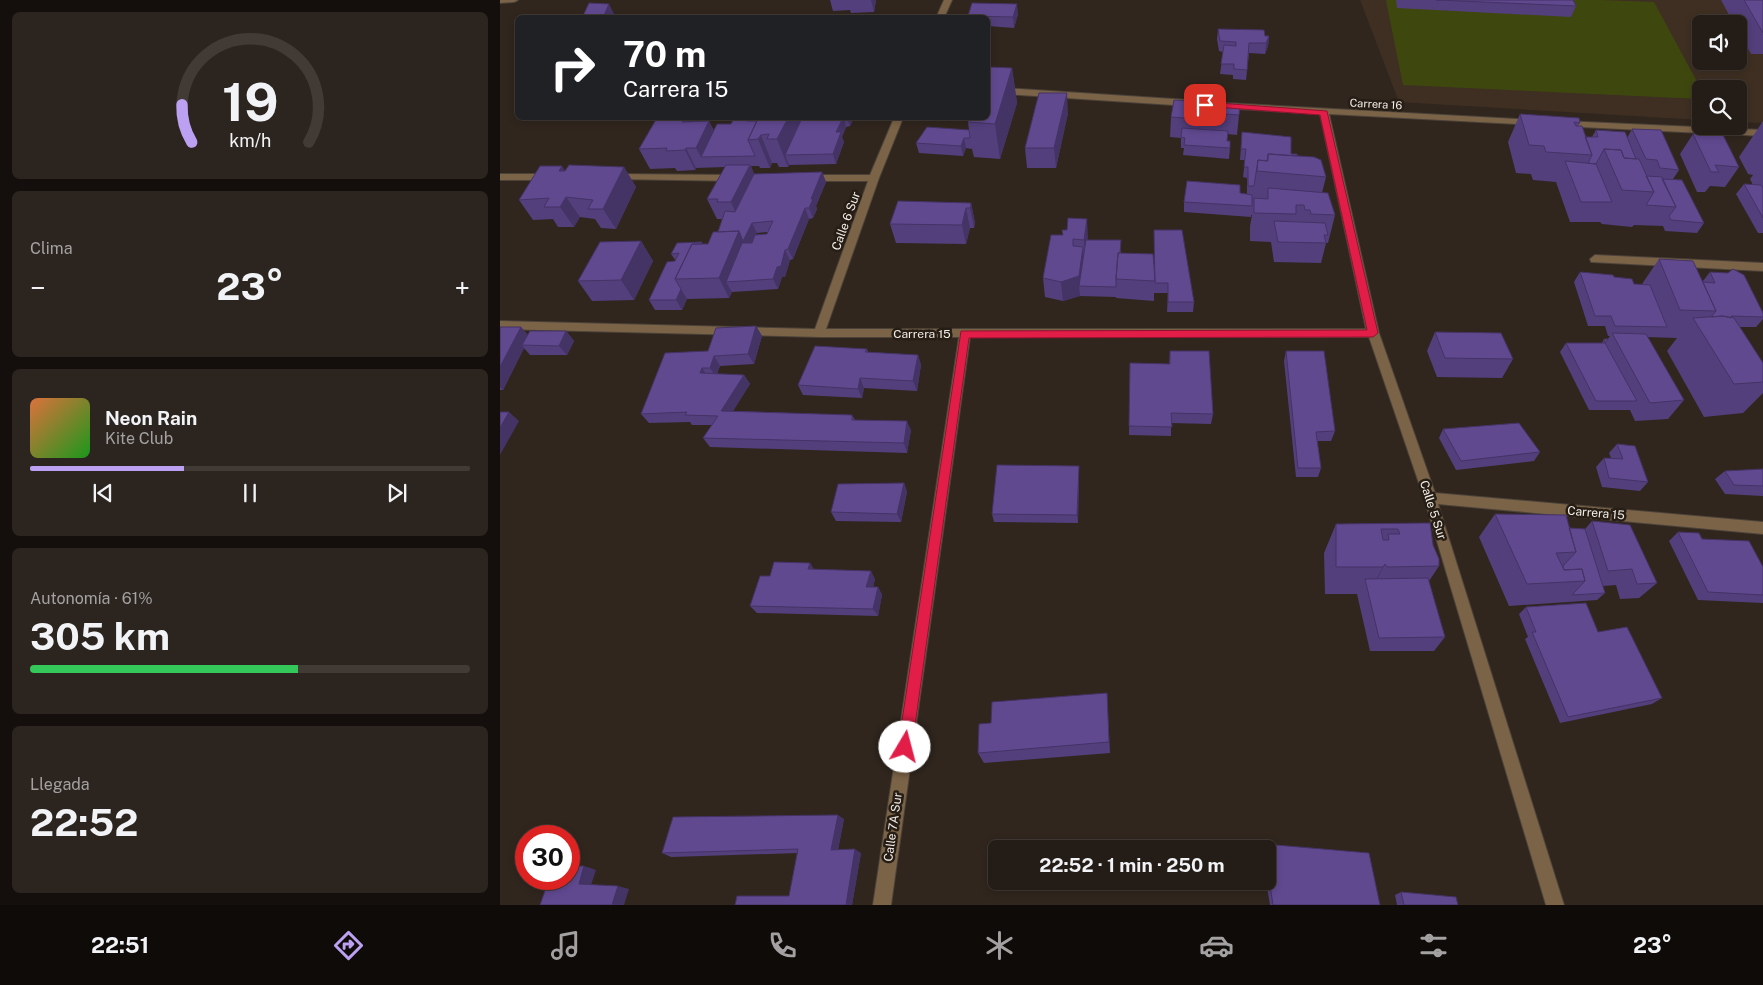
<!DOCTYPE html>
<html lang="es">
<head>
<meta charset="utf-8">
<style>
  body { margin:0; font-family:"Public Sans",sans-serif; background:#2c251f; color:#f1f3f6; height:100vh; display:flex; flex-direction:column; font-size:19px; white-space:nowrap }
  * { box-sizing:border-box; margin:0 }
  p { font-size:16px; color:#a3a1a1 }
  .icon { flex:none; width:28px; height:28px; fill:none; stroke:currentColor; stroke-width:2; stroke-linecap:round; stroke-linejoin:round }
  .map { position:relative; flex:1; overflow:hidden }
  .panel { display:flex; flex-direction:column; gap:12px; padding:12px; background:#140f0c; width:500px }
  .panel>* { flex:none }
  .guide { position:absolute; left:15px; top:15px; width:475px; height:105px; border-radius:8px; box-shadow:0 2px 8px #0003,0 0 0 1px #413a35; background:#202124; color:#fff; overflow:hidden }
  .buttons { position:absolute; left:1192px; top:15px; display:grid; gap:10px }
  .buttons a { display:grid; place-items:center; width:55px; height:55px; border-radius:8px; background:#241c16; box-shadow:0 2px 8px #0003,0 0 0 1px #413a35; font-size:25px }
  .speed { position:absolute; left:15px; top:825px; display:flex; gap:10px; font-size:25px; font-weight:700; text-align:center }
  .speed>* { display:grid; place-content:center; width:65px; height:65px; border-radius:50%; background:#241c16; box-shadow:0 2px 8px #0003,0 0 0 1px #413a35; line-height:1 }
  .speed .limit { border:8px solid #d22; background:#fff; color:#111 }
  .pin { position:absolute; display:grid; place-items:center; width:42px; height:42px; color:#fff; margin:-21px; border-radius:10px; box-shadow:0 2px 8px #0006 }
  .me { position:absolute; width:55px; margin:-28px; rotate:8deg; stroke-linejoin:round; filter:drop-shadow(0 0 4px #0008) }
  .turn { display:flex; align-items:center; gap:18px; height:105px; padding:0 25px; font-size:22px }
  .turn .icon { width:65px; height:65px; stroke-width:2.5 }
  .turn b { display:block; font-size:35px; line-height:42px }
  .big { font-size:38px; font-weight:700; line-height:1.1 }
  .panel .tile { flex:1; display:flex; flex-direction:column; justify-content:center; gap:8px; min-width:0; padding:0 18px; border-radius:8px; background:#2c251f }
  .panel .dial { align-items:center; gap:0 }
  .dial svg { height:130px; overflow:visible; fill:none; stroke:#413a35; stroke-width:7; stroke-linecap:round; text-anchor:middle }
  .dial text { fill:#f1f3f6; stroke:none }
  .song { display:flex; align-items:center; gap:15px }
  .cover { width:60px; height:60px; border-radius:8px; background:linear-gradient(135deg,hsl(20 70% 55%),hsl(120 70% 35%)) }
  .played { height:5px; border-radius:2px; background:linear-gradient(90deg,#bca0f2 35%,#413a35 35%) }
  .keys { display:flex; justify-content:space-around; direction:ltr }
  .heat { display:flex; justify-content:space-between; align-items:center; font-size:28px; direction:ltr }
  .charge { height:8px; border-radius:4px; background:linear-gradient(90deg,#34c759 61%,#413a35 0) }
  .trip { position:absolute; left:488px; top:840px; width:288px; height:50px; border-radius:8px; background:#241c16; box-shadow:0 2px 8px #0003,0 0 0 1px #413a35; font-weight:700; line-height:50px; text-align:center }
  .dock { display:flex; height:80px; justify-content:space-around; align-items:center; background:#0e0b09; color:#a3a1a1 }
  .dock .icon { width:35px; height:35px }
  .dock .current { color:#bca0f2 }
  .dock b { font-size:22px; color:#f1f3f6 }
  main { display:flex; flex:1; min-height:0 }
  .map>svg:first-child { display:block }
  .built { fill:#3e2f22; fill-rule:evenodd }
  .green { fill:#3e480e }
  .lines { fill:none; stroke-linecap:round; stroke-linejoin:round }
  .minor-casing { stroke:#4b423a; stroke-width:2 }
  .minor { fill:#7b6347; fill-rule:evenodd }
  .wall { fill:#533f7c; fill-rule:evenodd }
  .shaded-wall { fill:#443365 }
  .building { fill:#614990; stroke:#443365; fill-rule:evenodd }
  .route { fill:#e11d48; stroke:#92132f }
  .labels { text-anchor:middle; dominant-baseline:central; stroke-width:5; stroke-linejoin:round; paint-order:stroke }
  .far-street-label { font-size:11px; fill:#f4eee8; stroke:#261d15 }
  .street-label { font-size:12px; fill:#f4eee8; stroke:#261d15 }
</style>
</head>
<body>
<main>
<section class="panel">
<div class="tile dial"><svg viewBox="0 0 100 80">
<path d="M14 69A42 42 0 1 1 86 69"/>
<path d="M14 69A42 42 0 0 1 8 46" stroke="#bca0f2"/>
<text x="50" y="56" font-size="32" font-weight="700">19</text>
<text x="50" y="72" font-size="11">km/h</text>
</svg></div>
<div class="tile"><p>Clima</p>
<div class="heat"><a>−</a><b class="big">23°</b><a>+</a></div>
</div>
<div class="tile">
<div class="song"><i class="cover"></i><div><b>Neon Rain</b><p>Kite Club</p></div></div>
<div class="played"></div>
<div class="keys"><svg class="icon" aria-label="previous" viewBox="0 0 24 24"><path d="M18 5L8 12l10 7zM5 5v14"/></svg><svg class="icon" aria-label="pause" viewBox="0 0 24 24"><path d="M8 5v14M16 5v14"/></svg><svg class="icon" aria-label="next" viewBox="0 0 24 24"><path d="M6 5l10 7-10 7zM19 5v14"/></svg></div>
</div>
<div class="tile"><p>Autonomía · 61%</p><b class="big">305 km</b><div class="charge"></div></div>
<div class="tile"><p>Llegada</p><b class="big">22:52</b></div>
</section>
<div class="map">
<svg width="1263" height="905" viewBox="0 0 1263 905">
  <rect width="100%" height="100%" fill="#30261e"/>
  <path class="built" d="M860 0H1263V123L1239 122V89H1201V120L899 102ZM1201 24H1239V61H1201Z"/>
  <path class="green" d="M886 0H1101L1154 2 1201 89V99L903 85Z"/>
  <g class="lines">
    <defs>
      <path id="minor" d="M0 0H18L14 2 0 3Z
        M444 0H452L444 18H436Z
        M488 87 689 100 693 103 689 106 488 93Z
        M724 103 1036 120 1038 122 1033 125 829 114 879 333 935 493 1263 522V534L938 504 1064 905H1046L924 498 869 337H470L391 905H373L459 337H319L0 329V321L315 329 368 181H309L304 178 309 175H370L394 118H403L379 178 326 329H866L820 114 721 108 720 106Z
        M1063 121 1263 130V136L1060 126V122Z
        M0 174H49L54 177 49 180H0Z
        M114 174 237 175 242 178 237 181 111 179 109 177Z
        M1095 255 1263 263V271L1091 262 1090 259Z"/>
    </defs>
    <use href="#minor" class="minor-casing"/>
    <use href="#minor" class="minor"/>
  </g>
  <path class="wall" d="M330 0H376L374 12 351 13 350 10 333 11Z
    M896 0H1073L1076 6 1071 17 897 8Z
    M1221 0H1263V54H1251L1239 32V24H1234Z
    M518 14 514 28 488 26V18H468V16Z
    M718 29 765 36H769L768 46 765 54 749 53 746 80 733 79V75L720 74 723 52 719 51 717 39Z
    M488 67 512 68 517 103 500 159 474 157 472 149 466 148 463 156 419 153 416 143 469 130 468 122Z
    M674 100 739 115 737 135 727 134V141L730 148 729 159 683 155 684 148H681V138L670 137 671 117Z
    M568 113 556 168H527L525 148Z
    M1020 114 1080 123 1078 126 1085 137H1092L1096 130 1127 138 1132 129 1179 170 1173 179 1204 223 1197 233 1165 231 1163 226 1134 225 1132 227 1102 224 1100 222H1070L1056 182 1033 180 1031 174 1016 173 1008 142Z
    M157 118H186L188 122 209 121 214 131 231 124 257 121 258 118H354L350 126 346 127 342 137 344 142 336 164 289 165 288 167H279L277 163H272L270 168H260L259 166H251L254 174 322 172 326 182 316 206 317 209 313 218 309 219 293 259 290 260 285 277H282L278 289 232 292 229 298 187 299 182 310H155L149 300 176 261 171 254 203 244H208L218 232 222 219H217L207 199 225 167 196 168 195 170 177 171 175 168 150 169 139 149ZM268 232 267 234 255 235 257 233Z
    M1263 121V233H1258L1236 194 1244 184 1253 185 1250 179 1253 175 1248 174 1239 157Z
    M742 132 797 156 826 177 822 193 835 215 828 243H826L821 263 774 262 771 242 750 241V226L752 215H751V217L684 212V202L740 193 747 194V178L743 177 745 160H740Z
    M1193 134 1239 167 1225 187 1210 186 1205 192H1197L1180 154Z
    M124 167 136 187 116 229 101 228 95 219 80 217 74 227H58L53 219 33 220 19 200 64 171Z
    M471 203 475 223 474 228H470L466 244 396 243 390 224Z
    M654 230 694 302 693 312H667L668 293H654V289V301L616 298V297L580 296 563 301 545 297 543 278 551 235 588 240 621 251V253L654 264Z
    M141 241 153 261 134 300 92 301 78 281Z
    M1159 259 1203 281 1210 272 1263 317V319L1256 327H1239L1263 363V393L1243 413 1204 417 1167 351 1177 338 1147 337 1184 400 1168 419 1135 421 1130 410H1089L1060 352 1066 343H1102L1104 339H1108L1110 336H1108L1105 326H1088L1074 282 1080 272 1114 277 1134 284H1142Z
    M256 326 262 336 254 364 220 366 217 374 244 375 250 384 233 411 352 415 355 420 411 430 407 453 210 447 203 438 212 425H192L190 422 149 423 141 414 208 351Z
    M0 327 28 335 66 331 74 341 67 355H30L24 348 3 390H0Z
    M935 332 1013 359 1002 378 937 377 927 351Z
    M367 349 368 352 418 355 421 365 417 391 364 388 362 398 303 395 298 385Z
    M670 351 713 414 711 424 671 423V436L629 435 630 363 669 364Z
    M786 351 835 431 831 441H817L821 468 818 477H796L784 361Z
    M943 429 1040 452 1034 461 956 470 939 438Z
    M1117 444 1148 482 1140 491 1102 487 1096 467 1104 458H1111L1109 453Z
    M1263 469V496L1225 494 1215 479 1225 471Z
    M579 475 578 523 494 522 492 514Z
    M404 483 407 492 401 522 336 521 331 512Z
    M995 514 1069 528 1085 529 1092 521 1157 583 1139 598 1120 599 1116 585 1103 586 1105 593 1097 600 1009 606 979 537Z
    M930 523 933 545 939 566 929 581 945 637 934 651H870L857 594H825L824 553 836 524Z
    M1178 532 1263 567V603L1198 600 1169 541Z
    M310 563 314 570 375 579 373 587H378L382 595 378 616 257 613 250 606 270 576Z
    M1026 607 1162 698 1152 704 1060 723 1025 639 1028 637 1019 614Z
    M607 693 610 753 484 763 478 753 491 723Z
    M344 819 338 850 361 853 352 905H235L289 896 298 853 171 857 162 853Z
    M764 844 880 905H770L766 881V849L761 848Z
    M901 892 958 905H897L895 895Z"/>
  <path class="shaded-wall" d="M371 0H376L374 12Z
    M109 4 114 14 112 18H103Z
    M517 4 518 14 514 28 513 17Z
    M769 36 768 46 765 54 766 43Z
    M512 68 517 103 500 159 495 124Z
    M567 93 568 113 556 168 554 148Z
    M184 118H186L195 135 182 122Z
    M288 118H303L285 155 289 165 288 167 277 139Z
    M343 118H344L346 127 342 137 344 142 336 164 333 154 336 132Z
    M347 118H354L350 126Z
    M209 121 218 141 201 157 196 148Z
    M261 135 272 163 270 168 258 139Z
    M464 138 466 148 463 156 461 146Z
    M186 148 196 168 195 170 185 150Z
    M250 165 259 185 240 222 231 202Z
    M62 166 75 186 59 171Z
    M124 167 136 187 116 229 103 209Z
    M322 172 326 182 316 206 317 209 313 218 309 208 311 199Z
    M66 197 80 217 74 227 60 207Z
    M471 203 475 223 474 228 470 208Z
    M305 208 309 219 293 259 288 249Z
    M466 208 470 228 466 244 462 225Z
    M587 219 588 238 585 260 584 240Z
    M252 223 257 233 248 251 226 282 232 292 229 298 219 278 239 231Z
    M141 241 153 261 134 300 121 280Z
    M583 247 584 267 579 286 580 296 563 301 561 282Z
    M285 250 290 260 285 277H282L278 289 273 279 277 267Z
    M181 289 187 299 182 310 176 300Z
    M256 326 262 336 254 364 248 354Z
    M21 327 30 337 22 345 24 348 3 390 0 387V367Z
    M66 331 74 341 67 355 59 346Z
    M418 355 421 365 417 391 413 381Z
    M214 356 220 366 216 377 210 368Z
    M202 368 208 377 200 373Z
    M244 375 250 384 227 420 221 411Z
    M360 378 364 388 362 398 358 389Z
    M9 412 19 421 0 455V428Z
    M407 421 411 430 407 453 404 443Z
    M579 466V475L578 523 577 515Z
    M404 483 407 492 401 522 397 514Z
    M310 563 315 571 308 569Z
    M885 564 871 591 868 594 883 567Z
    M371 571 375 579 371 595 366 587Z
    M378 587 382 595 378 616 373 609Z
    M338 815 344 819 337 854 331 850Z
    M355 849 361 853 352 905H346Z
    M84 866 96 870 90 888 79 884Z
    M118 886 129 889 124 905H112Z"/>
  <path class="building" d="M936 0H1073L1076 6Z
    M1244 0H1263V33Z
    M89 3 109 4 103 18H82Z
    M472 3 517 4 513 17 468 16Z
    M400 15 398 18H363Z
    M718 29 764 30 765 36H769L766 43H749L747 70 734 69V64H721L724 45 736 46V42L720 41Z
    M488 67 512 68 495 124 468 122 469 118H488Z
    M539 93H567L554 148H525Z
    M674 100 740 105 739 115 726 114 725 121 671 117Z
    M1020 114 1079 118 1080 123 1074 122 1076 126H1082L1092 155 1046 152 1044 146 1029 145Z
    M157 118H184L182 122 209 121 196 148H186L185 150 166 151 167 148 139 149Z
    M234 118H247L246 121H257L248 140 255 156 201 157 217 124H231Z
    M258 118H288L277 139H267L269 134 261 135 258 139 248 140Z
    M302 118H343L336 132H341L333 154 285 155Z
    M427 127 469 130 470 138H464L461 146 416 143Z
    M682 128 728 131 727 141H730V148L684 145 685 138 681 137Z
    M1132 129 1161 130 1179 170 1160 168 1157 160 1146 159Z
    M1096 130 1125 132 1136 159 1124 158 1121 150 1104 149 1096 164 1088 163 1092 155 1085 137H1098Z
    M742 132 791 137V154H797V156L768 154 767 161 758 160 754 186H748V167H744L746 149H741Z
    M1199 132 1222 133 1239 167 1215 165 1219 172H1211L1193 134Z
    M1104 149 1121 150 1124 158 1139 159 1154 192 1122 190Z
    M768 154 814 157 821 160 826 177 757 171 758 160 768 161Z
    M1065 161 1096 164 1112 202H1081Z
    M69 165 124 167 103 209H88L93 200 66 197 60 207H44L49 198 19 200 40 166H62L59 171H65Z
    M226 165H250L231 202H217L218 199H207Z
    M322 172 311 199H313L309 208H305L288 249 285 250 281 266 277 267 273 279 226 282 242 243H252L255 235 267 234 273 221 252 223 243 241 239 231 218 232 225 211 235 212 254 174Z
    M1146 176 1162 177 1176 207 1146 205 1154 192Z
    M1162 179 1182 180 1204 223 1171 220 1169 216 1176 207Z
    M687 181 740 185V193L752 195V206L684 202Z
    M1244 184 1261 185 1263 188V218Z
    M768 188 828 193 835 215 811 214 810 210H805L804 205H796V214L754 213V198L768 199Z
    M398 201 471 203 470 208H466L462 225 390 224Z
    M568 218 587 219 584 240 573 239V246L583 247 579 276 561 282 543 278 551 235H563L562 230H567Z
    M774 221 825 223 828 235H824L826 243 778 242Z
    M654 230H682L694 302H668V283H655Z
    M239 231 219 278 175 279 192 244H208L213 232Z
    M586 240H621L620 253H618L616 279V287L579 286Z
    M141 241 121 280 78 281 100 242Z
    M202 242 201 244H192L175 279 181 289 176 300H149L167 262 175 261 179 253 171 254 177 243Z
    M618 253 653 254 655 281 616 279Z
    M1159 259 1193 261 1216 311 1180 310Z
    M1233 269 1244 275 1263 313V317L1231 316V318L1223 316 1211 317 1216 311 1203 282 1215 283 1210 272 1228 273Z
    M1080 272 1113 275 1114 277 1132 279 1134 284 1150 285 1167 327 1115 326 1111 316H1095Z
    M1223 316 1234 318 1263 363V382L1234 384 1193 318Z
    M256 326 248 354 214 356 210 368H202L200 373 244 375 221 411 352 415V420L407 421 404 443 203 438 218 416 185 415 187 412 141 414 165 353 208 351 216 328Z
    M0 327H21L0 367Z
    M30 331H66L59 346 22 345Z
    M935 332 1001 333 1013 359 945 358Z
    M1112 333 1146 334 1184 400 1150 403Z
    M1104 339H1108L1105 343 1137 401H1096L1066 343H1105Z
    M315 346 367 349 365 352 418 355 413 381 360 378 358 389 298 385Z
    M670 351H709L713 414 671 413 672 427 629 426 630 363 670 364Z
    M786 351H824L835 431 816 432 821 468H798Z
    M0 412H9L0 428Z
    M1019 423 1040 452 961 461 943 429Z
    M1117 444 1135 446 1148 482 1109 478 1104 458 1123 459Z
    M497 465 579 466 577 515 492 514Z
    M1263 469V486L1234 485 1225 471Z
    M404 483 397 514 331 512 338 484Z
    M995 514 1066 515 1076 552 1056 553 1064 570 1082 569 1085 581 1027 584Z
    M1092 521 1130 525 1157 583 1137 584 1132 569 1108 571Z
    M930 523 933 545 939 559V566L887 567 885 564 883 567H836V524ZM881 529H898L900 534H888L889 540H883Z
    M1069 528 1085 529 1105 593 1072 595 1085 581 1082 569 1064 570 1063 566 1076 552Z
    M1178 532 1199 533 1202 539 1249 541 1263 567V595L1208 592Z
    M274 562 310 563 308 569 371 571 366 587H378L373 609 250 606 260 576H270Z
    M928 578 945 637 879 638 865 579Z
    M1086 603 1098 632 1127 627 1162 698 1068 717 1032 632H1036L1026 607Z
    M607 693 609 742 478 753 479 724 491 723 492 702Z
    M338 815 331 850 355 849 346 905H235L237 896H289L298 849 162 853 173 817Z
    M764 844 869 853 880 905H773L766 858V849H765Z
    M69 866H84L79 884 118 886 112 905H40L49 879H69Z
    M901 892 956 897 958 905H904Z"/>
  <path class="route" d="M705 102 827 111 878 333 873 337 469 338 412 747 410 752 405 754 400 752 398 747 461 331 867 330 820 115 702 106V103Z"/>
  <g class="labels">
    <g class="far-street-label">
      <text transform="translate(876 104) rotate(3)">Carrera 16</text>
    </g>
    <g class="street-label">
      <text transform="translate(346 221) rotate(-70)">Calle 6 Sur</text>
      <text x="422" y="334">Carrera 15</text>
      <text transform="translate(933 510) rotate(72)">Calle 5 Sur</text>
      <text transform="translate(1096 513) rotate(5)">Carrera 15</text>
      <text transform="translate(393 827) rotate(-82)">Calle 7A Sur</text>
    </g>
  </g>
</svg>
<div class="buttons">
<a><svg class="icon" aria-label="sound" viewBox="0 0 24 24"><path d="M4 9h4l5-4v14l-5-4H4zM17 9q2 3 0 6"/></svg></a>
<a><svg class="icon" aria-label="search" viewBox="0 0 24 24"><circle cx="10" cy="10" r="6"/><path d="M15 15l6 6"/></svg></a>
</div>
<div class="speed"><div class="limit">30</div></div>
<div class="pin" style="left:705px;top:105px;background:#d93025"><svg class="icon" aria-label="arrive" viewBox="0 0 24 24"><path d="M6 21V4h12l-3 4 3 4H6"/></svg></div>
<svg class="me" style="left:405px;top:747px" viewBox="-20 -20 40 40"><circle r="19" fill="#fff"/><path d="M0-13L10 11 0 6-10 11z" fill="#e11d48"/></svg>
<div class="trip">22:52 · 1 min · 250 m</div>
<div class="guide">
<div class="turn"><svg class="icon" aria-label="right" viewBox="0 0 24 24"><path d="M7 20v-9h11M14 6l5 5-5 5"/></svg><div><b>70 m</b>Carrera 15</div></div>
</div>
</div>
</main>
<nav class="dock">
<b>22:51</b>
<svg class="icon current" aria-label="directions" viewBox="0 0 24 24"><path d="M12 3l9 9-9 9-9-9zM9 14v-3h6M13 9l2 2-2 2"/></svg>
<svg class="icon" aria-label="music" viewBox="0 0 24 24"><path d="M9 18V5l10-2v13"/><circle cx="6" cy="18" r="3"/><circle cx="16" cy="16" r="3"/></svg>
<svg class="icon" aria-label="phone" viewBox="0 0 24 24"><path d="M5 4h4l2 5-3 2q2 4 5 5l2-3 5 2v4C11 20 4 13 5 4z"/></svg>
<svg class="icon" aria-label="climate" viewBox="0 0 24 24"><path d="M12 3v18M4 7l16 10M4 17L20 7"/></svg>
<svg class="icon" aria-label="car" viewBox="0 0 24 24"><path d="M5 17H2v-5l4-1 3-4h7l3 4 3 1v5h-3M9 17h6M6 11h13"/><circle cx="7" cy="17" r="2"/><circle cx="17" cy="17" r="2"/></svg>
<svg class="icon" aria-label="filters" viewBox="0 0 24 24"><path d="M4 7h16M4 17h16"/><circle cx="9" cy="7" r="2"/><circle cx="15" cy="17" r="2"/></svg>
<b>23°</b>
</nav>
</body>
</html>
